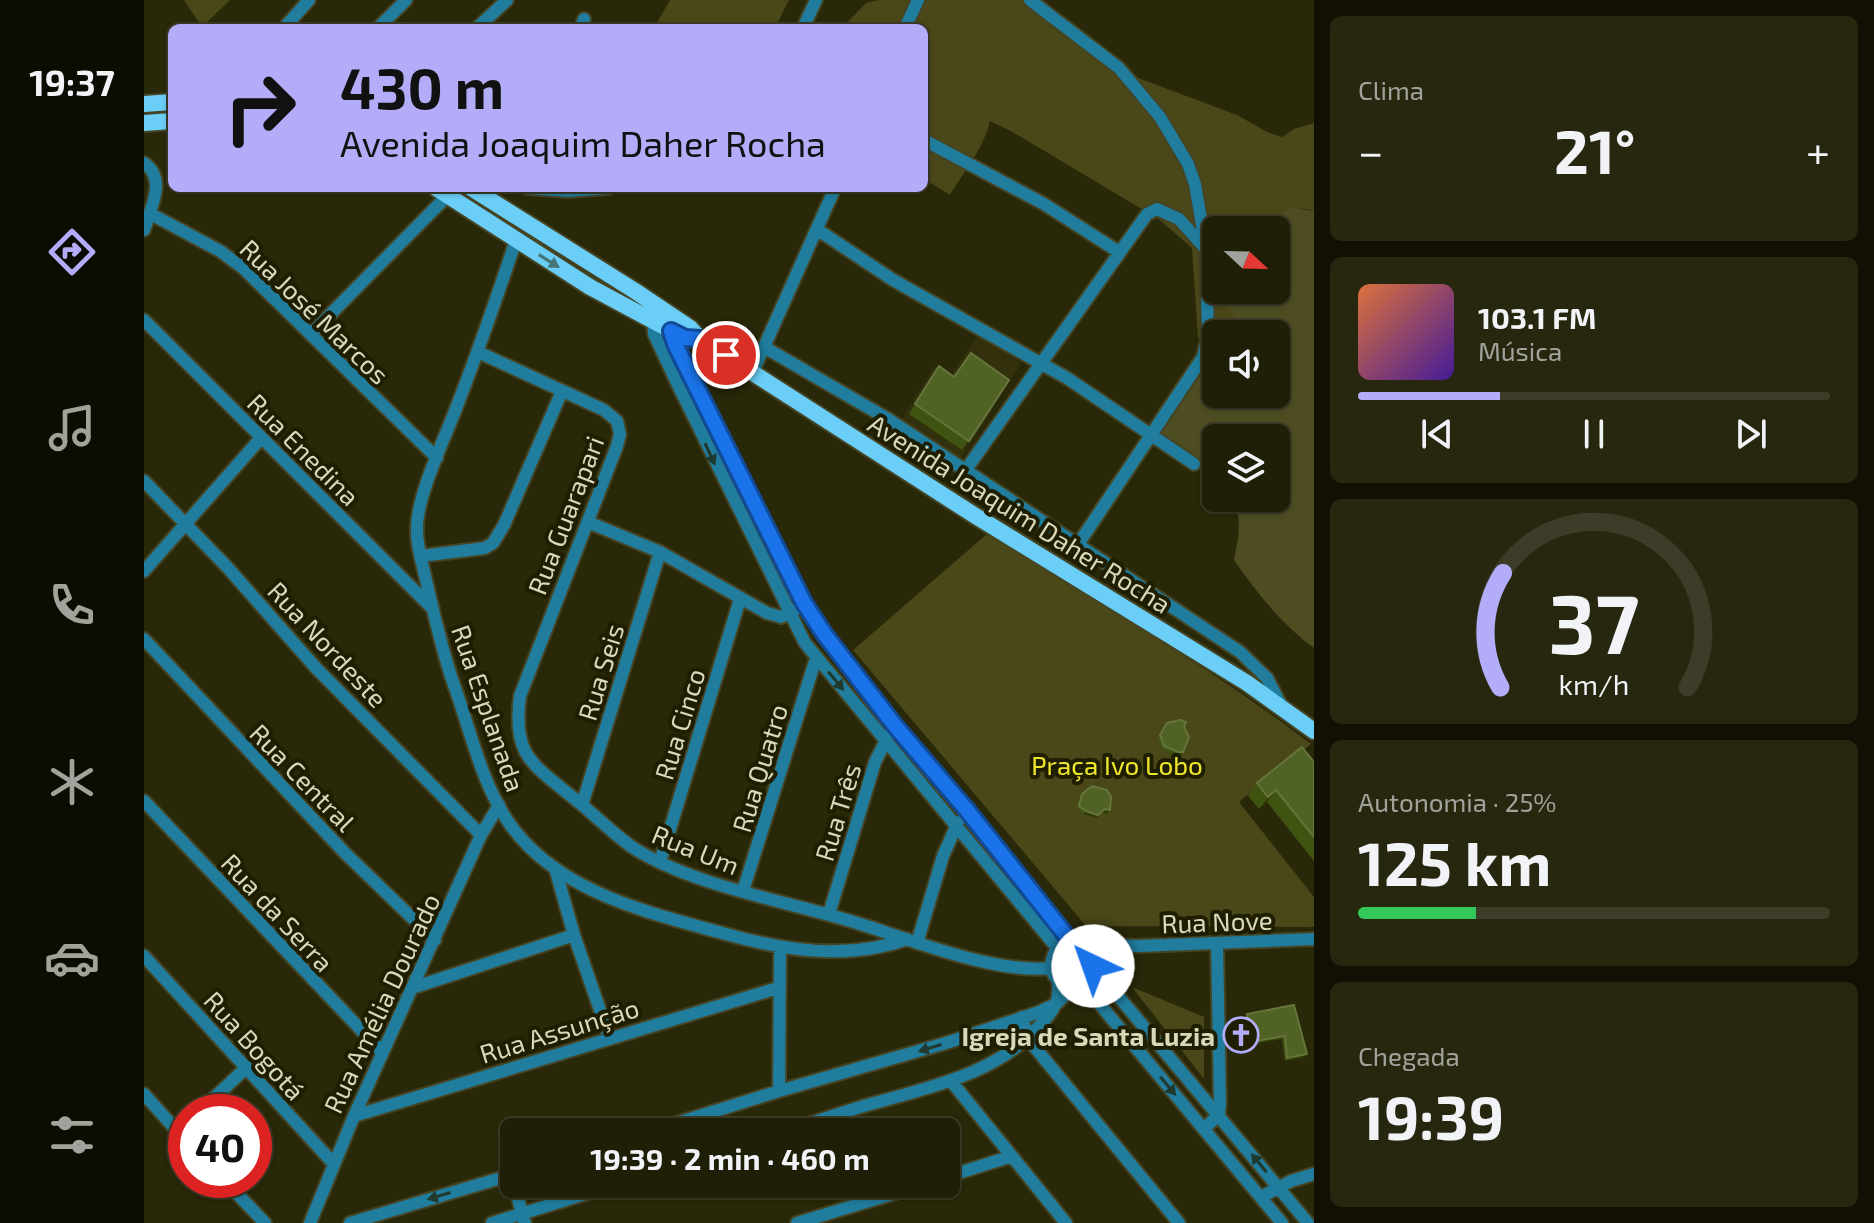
<!DOCTYPE html>
<html lang="pt">
<head>
<meta charset="utf-8">
<style>
  body { margin:0; font-family:"Exo 2",sans-serif; background:#272710; color:#f1f3f6; height:100vh; display:flex; flex-direction:column; font-size:30px; white-space:nowrap }
  * { box-sizing:border-box; margin:0 }
  p { font-size:26px; color:#a1a29b }
  .icon { flex:none; width:44px; height:44px; fill:none; stroke:currentColor; stroke-width:2; stroke-linecap:round; stroke-linejoin:round }
  .map { position:relative; flex:1; overflow:hidden }
  .sheet { display:flex; flex-direction:column; gap:16px; padding:16px; background:#111003; width:560px }
  .sheet>* { flex:none }
  .top-card { position:absolute; left:24px; top:24px; width:760px; height:168px; border-radius:12px; box-shadow:0 2px 6px #0004,0 0 0 2px #3c3c28; background:#b3adf9; color:#111; overflow:hidden }
  .needle { width:52px; rotate:112deg }
  .tools { position:absolute; left:1058px; top:216px; display:grid; gap:16px }
  .tools a { display:grid; place-items:center; width:88px; height:88px; border-radius:12px; background:#1f1e06; box-shadow:0 2px 6px #0004,0 0 0 2px #3c3c28; font-size:40px }
  .speed { position:absolute; left:24px; top:1094px; display:flex; gap:16px; font-size:40px; font-weight:700; text-align:center }
  .speed>* { display:grid; place-content:center; width:104px; height:104px; border-radius:50%; background:#1f1e06; box-shadow:0 2px 6px #0004,0 0 0 2px #3c3c28; line-height:1 }
  .speed .limit { border:12px solid #d22; background:#fff; color:#111 }
  .pin { position:absolute; display:grid; place-items:center; width:68px; height:68px; color:#fff; margin:-34px; border:4px solid #fff; border-radius:50%; box-shadow:0 2px 8px #0007 }
  .me { position:absolute; width:88px; margin:-44px; rotate:318deg; stroke-linejoin:round; filter:drop-shadow(0 0 6px #0008) }
  .turn { display:flex; align-items:center; gap:28px; height:168px; padding:0 40px; font-size:36px }
  .turn .icon { width:104px; height:104px; stroke-width:2.5 }
  .turn b { display:block; font-size:56px; line-height:68px }
  .big { font-size:60px; font-weight:700; line-height:1.1 }
  .sheet .tile { flex:1; display:flex; flex-direction:column; justify-content:center; gap:12px; min-width:0; padding:0 28px; border-radius:12px; background:#272710 }
  .sheet .dial { align-items:center; gap:0 }
  .dial svg { height:208px; overflow:visible; fill:none; stroke:#3c3c28; stroke-width:7; stroke-linecap:round; text-anchor:middle }
  .dial text { fill:#f1f3f6; stroke:none }
  .song { display:flex; align-items:center; gap:24px }
  .cover { width:96px; height:96px; border-radius:12px; background:linear-gradient(135deg,hsl(20 70% 55%),hsl(260 70% 35%)) }
  .played { height:8px; border-radius:4px; background:linear-gradient(90deg,#b3adf9 30%,#3c3c28 30%) }
  .keys { display:flex; justify-content:space-around; direction:ltr }
  .heat { display:flex; justify-content:space-between; align-items:center; font-size:44px; direction:ltr }
  .charge { height:12px; border-radius:6px; background:linear-gradient(90deg,#34c759 25%,#3c3c28 0) }
  .trip { position:absolute; left:356px; top:1118px; width:460px; height:80px; border-radius:12px; background:#1f1e06; box-shadow:0 2px 6px #0004,0 0 0 2px #3c3c28; font-weight:700; line-height:80px; text-align:center }
  main { display:flex; flex:1; min-height:0 }
  .tabs { display:flex; flex-direction:column; width:144px; justify-content:space-around; align-items:center; background:#0c0c02; color:#a1a29b }
  .tabs .icon { width:56px; height:56px }
  .tabs .current { color:#b3adf9 }
  .tabs b { font-size:36px; color:#f1f3f6 }
  .map>svg:first-child { display:block }
  .built { fill:#33310d }
  .green { fill:#4a4819 }
  .forest { fill:#4e4d22 }
  .lines { fill:none; stroke-linecap:round; stroke-linejoin:round }
  .minor-casing { stroke:#454424; stroke-width:16 }
  .major-casing { stroke:#454424; stroke-width:20 }
  .minor { stroke:#207d9e; stroke-width:12 }
  .major { stroke:#6acef6; stroke-width:16 }
  .wall { fill:#405412 }
  .shaded-wall { fill:#303c06 }
  .building { fill:#506224; stroke:#66753b; stroke-width:2 }
  .oneway { fill:#45767c }
  .oneway2 { fill:#203a30 }
  .route-casing { stroke:#114b97; stroke-width:20 }
  .route { stroke:#1a73e8; stroke-width:14 }
  .labels { text-anchor:middle; dominant-baseline:central; stroke-width:8; stroke-linejoin:round; paint-order:stroke }
  .street-label { font-size:26px; fill:#d9d9ba; stroke:#201e01 }
  .park-label { font-size:26px; fill:#efe72d; stroke:#201e01 }
  .poi-label { font-size:26px; font-weight:bold; fill:#d9d9ba; stroke:#201e01; text-anchor:end }
</style>
</head>
<body>
<main>
<nav class="tabs">
<b>19:37</b>
<svg class="icon current" aria-label="directions" viewBox="0 0 24 24"><path d="M12 3l9 9-9 9-9-9zM9 14v-3h6M13 9l2 2-2 2"/></svg>
<svg class="icon" aria-label="music" viewBox="0 0 24 24"><path d="M9 18V5l10-2v13"/><circle cx="6" cy="18" r="3"/><circle cx="16" cy="16" r="3"/></svg>
<svg class="icon" aria-label="phone" viewBox="0 0 24 24"><path d="M5 4h4l2 5-3 2q2 4 5 5l2-3 5 2v4C11 20 4 13 5 4z"/></svg>
<svg class="icon" aria-label="climate" viewBox="0 0 24 24"><path d="M12 3v18M4 7l16 10M4 17L20 7"/></svg>
<svg class="icon" aria-label="car" viewBox="0 0 24 24"><path d="M5 17H2v-5l4-1 3-4h7l3 4 3 1v5h-3M9 17h6M6 11h13"/><circle cx="7" cy="17" r="2"/><circle cx="17" cy="17" r="2"/></svg>
<svg class="icon" aria-label="filters" viewBox="0 0 24 24"><path d="M4 7h16M4 17h16"/><circle cx="9" cy="7" r="2"/><circle cx="15" cy="17" r="2"/></svg>
</nav>
<div class="map">
<svg width="1170" height="1223" viewBox="0 0 1170 1223">
  <rect width="100%" height="100%" fill="#292808"/>
  <path class="built" d="M835 333 877 363 815 461 755 423 790 367 806 377Z"/>
  <path class="green" d="M40 0H86L58 27Z
    M526 0H645L631 28H510Z
    M735 0H889L989 76 1093 115 1125 133 1138 137 1150 129 1170 123V211C1146 204 1137 214 1120 230H1072C1072 248 1068 271 1072 289 1076 307 1095 308 1094 334H1072V346L1054 338 1048 248 1016 220 867 131 846 121C838 152 822 168 806 195L780 179V28H698L722 3Z
    M843 534C952 601 1065 666 1167 744L1095 802 1170 897V927L942 926 709 650Z
    M913 964a12 12 0 1 1 24 0a12 12 0 1 1-24 0Z
    M988 987 1060 1017V1079Z"/>
  <path class="forest" d="M1149 208 1170 211V648C1137 624 1113 593 1090 560 1094 539 1100 517 1087 498H1132V438H1072V481L1014 442 1015 431 1061 345 1054 338 1072 346V394H1132V334H1094C1095 313 1079 307 1072 290H1132V230H1120L1140 211Z"/>
  <g class="lines">
    <defs>
      <path id="minor" d="M886 0 975 68 1016 117 1044 164 1051 184 1062 249 1064 336 1059 357 933 546
        M140 28 165 0
        M234 28 262 0
        M333 28 363 0
        M437 28 440 19
        M659 28 672 0
        M761 28 774 0
        M780 140 900 204 975 252
        M0 163C23 178 7 208 0 230
        M383 188 424 191 465 188
        M5 213 76 251 99 268 293 458
        M674 230 749 280 923 378 1050 464
        M372 240C353 297 333 355 311 411 299 442 274 494 273 526 272 544 278 562 282 580 290 615 298 651 310 685 326 729 337 781 363 820 410 891 502 912 578 933 638 950 703 961 763 939
        M509 317 510 334 533 383 661 643 914 949
        M0 320 289 609
        M528 327 532 346 660 603 681 635 752 727 822 809 928 943
        M167 334 304 195
        M620 347 691 188
        M334 352 460 410 473 421 476 434 473 446 376 696C368 757 389 764 432 800 451 815 468 833 488 847 548 886 643 901 713 923 768 940 851 974 907 968
        M609 371 620 347 744 419 1096 652 1123 678 1137 705
        M821 471 1003 214 1013 209 1035 219 1060 247
        M0 481 84 568 172 668 337 835
        M444 522 516 552 623 613 637 617 651 610
        M277 556 341 548 349 543 360 525 418 391
        M0 571 117 438
        M0 639 201 853 291 940
        M0 801 238 1052
        M438 805 516 552
        M516 862 596 599
        M411 868 430 935 466 1039
        M599 891 672 658
        M685 914 731 762 744 736
        M773 943 799 856 814 822
        M935 944 995 946 1170 939
        M0 956 189 1163
        M949 966C942 996 902 988 908 960 913 935 947 940 949 966L1164 1223
        M938 983 1138 1223
        M268 988 430 935
        M878 1017 884 1039 1035 1223
        M807 1081 922 1223
        M635 1091 636 948
        M0 1094 42 1141
        M55 1112 103 1067
        M210 1116 634 988
        M1060 1129 1075 1114 1076 1104 1073 944
        M504 1132 635 1091 802 1043 895 1012 912 1004 932 985
        M639 1132C663 1124 686 1117 710 1109 775 1089 851 1078 898 1023 910 1010 918 998 913 979
        M367 1175 381 1223
        M802 1177 868 1156
        M80 1180 121 1223
        M1117 1197 1147 1181 1170 1174
        M166 1223 210 1116 337 835 355 805
        M206 1223 370 1174
        M348 1223 473 1184
        M653 1223 781 1184"/>
      <path id="major" d="M0 104 28 102
        M0 123 28 121
        M292 188 446 287 541 338 553 339
        M327 188 491 291 546 328 556 339 830 515 1103 683 1170 731"/>
    </defs>
    <use href="#minor" class="minor-casing"/>
    <use href="#major" class="major-casing"/>
    <use href="#minor" class="minor"/>
    <use href="#major" class="major"/>
  </g>
  <path class="wall" d="M795 366 810 377 865 380 818 450 765 414Z
    M1020 727H1040L1039 752 1037 755 1032 756 1018 749 1014 738Z
    M1170 762V861L1123 802 1115 809 1104 796 1113 783Z
    M938 794 963 814 959 813 952 818 939 814 933 809 935 797Z
    M1150 1005 1161 1057 1141 1061 1138 1039 1104 1045 1101 1017 1103 1014Z"/>
  <path class="shaded-wall" d="M1132 790 1123 802 1115 809 1124 797Z
    M961 809 966 810 963 814 959 813 952 818 939 814 942 811Z
    M1141 1036 1138 1039 1104 1045 1107 1042Z
    M1163 1054 1161 1057 1141 1061 1143 1058Z"/>
  <path class="building" d="M827 353 865 380 825 441 771 404 795 366 810 377Z
    M1036 720 1042 722 1040 727 1045 737 1039 752H1034L1020 746 1016 735 1023 723Z
    M1158 747 1170 762V837L1132 790 1124 797 1113 783Z
    M948 786 963 790 967 797 966 810 961 809 954 815 942 811 935 806 938 794Z
    M1150 1005 1163 1054 1143 1058 1141 1036 1107 1042 1103 1014Z"/>
  <defs><path id="oneway-solid" d="M-6-.8H1V-3.2L6.5 0L1 3.2V.8H-6Z" transform="scale(2)"/></defs>
  <use class="oneway" href="#oneway-solid" transform="translate(405 261) rotate(32)"/>
  <g class="oneway2">
    <use href="#oneway-solid" transform="translate(566 454) rotate(65)"/>
    <use href="#oneway-solid" transform="translate(692 681) rotate(50)"/>
    <use href="#oneway-solid" transform="translate(786 1048) rotate(163)"/>
    <use href="#oneway-solid" transform="translate(1024 1086) rotate(50)"/>
    <use href="#oneway-solid" transform="translate(1115 1163) rotate(-129)"/>
    <use href="#oneway-solid" transform="translate(295 1196) rotate(163)"/>
  </g>
  <g class="lines">
    <defs>
      <path id="route" d="M582 355 556 339 541 338 527 331 532 346 660 603 681 635 752 727 822 809 928 943C942 946 948 953 949 966"/>
    </defs>
    <use href="#route" class="route-casing"/>
    <use href="#route" class="route"/>
  </g>
  <defs>
    <symbol id="church-ring" viewBox="-11 -11 22 22"><circle r="9.5" fill="#201e01" stroke="#b3adf9" stroke-width="1.5"/><path d="M-1.2-6h2.4v3.5h3.3v2.4h-3.3V6h-2.4V-.1h-3.3v-2.4h3.3Z" fill="#b3adf9"/></symbol>
  </defs>
  <g fill-rule="evenodd">
    <use href="#church-ring" x="1077" y="1015" width="40" height="40"/>
  </g>
  <g class="labels">
    <g class="street-label">
      <text transform="translate(171 311) rotate(44)">Rua José Marcos</text>
      <text transform="translate(160 449) rotate(45)">Rua Enedina</text>
      <text transform="translate(876 513) rotate(32)">Avenida Joaquim Daher Rocha</text>
      <text transform="translate(421 515) rotate(-69)">Rua Guarapari</text>
      <text transform="translate(184 644) rotate(47)">Rua Nordeste</text>
      <text transform="translate(456 672) rotate(-73)">Rua Seis</text>
      <text transform="translate(345 708) rotate(71)">Rua Esplanada</text>
      <text transform="translate(535 724) rotate(-73)">Rua Cinco</text>
      <text transform="translate(615 768) rotate(-73)">Rua Quatro</text>
      <text transform="translate(159 777) rotate(46)">Rua Central</text>
      <text transform="translate(693 812) rotate(-73)">Rua Três</text>
      <text transform="translate(552 849) rotate(22)">Rua Um</text>
      <text transform="translate(134 912) rotate(47)">Rua da Serra</text>
      <text transform="translate(1073 921) rotate(-2)">Rua Nove</text>
      <text transform="translate(237 1003) rotate(-65)">Rua Amélia Dourado</text>
      <text transform="translate(415 1030) rotate(-17)">Rua Assunção</text>
      <text transform="translate(111 1045) rotate(48)">Rua Bogotá</text>
    </g>
    <g class="park-label">
      <text x="973" y="764">Praça Ivo Lobo</text>
    </g>
    <g class="poi-label">
      <text x="1071" y="1035">Igreja de Santa Luzia</text>
    </g>
  </g>
</svg>
<div class="tools">
<a><svg class="needle" viewBox="-14 -14 28 28"><path d="M0-13l5 13h-10z" fill="#e53935"/><path d="M0 13l5-13h-10z" fill="#a1a29b"/></svg></a>
<a><svg class="icon" aria-label="sound" viewBox="0 0 24 24"><path d="M4 9h4l5-4v14l-5-4H4zM17 9q2 3 0 6"/></svg></a>
<a><svg class="icon" aria-label="layers" viewBox="0 0 24 24"><path d="M12 4l9 5-9 5-9-5zM3 14l9 5 9-5"/></svg></a>
</div>
<div class="speed"><div class="limit">40</div></div>
<div class="pin" style="left:582px;top:355px;background:#d93025"><svg class="icon" aria-label="arrive" viewBox="0 0 24 24"><path d="M6 21V4h12l-3 4 3 4H6"/></svg></div>
<svg class="me" style="left:949px;top:966px" viewBox="-20 -20 40 40"><circle r="19" fill="#fff"/><path d="M0-13L10 11 0 6-10 11z" fill="#1a73e8"/></svg>
<div class="trip">19:39 · 2 min · 460 m</div>
<div class="top-card">
<div class="turn"><svg class="icon" aria-label="right" viewBox="0 0 24 24"><path d="M7 20v-9h11M14 6l5 5-5 5"/></svg><div><b>430 m</b>Avenida Joaquim Daher Rocha</div></div>
</div>
</div>
<section class="sheet">
<div class="tile"><p>Clima</p>
<div class="heat"><a>−</a><b class="big">21°</b><a>+</a></div>
</div>
<div class="tile">
<div class="song"><i class="cover"></i><div><b>103.1 FM</b><p>Música</p></div></div>
<div class="played"></div>
<div class="keys"><svg class="icon" aria-label="previous" viewBox="0 0 24 24"><path d="M18 5L8 12l10 7zM5 5v14"/></svg><svg class="icon" aria-label="pause" viewBox="0 0 24 24"><path d="M8 5v14M16 5v14"/></svg><svg class="icon" aria-label="next" viewBox="0 0 24 24"><path d="M6 5l10 7-10 7zM19 5v14"/></svg></div>
</div>
<div class="tile dial"><svg viewBox="0 0 100 80">
<path d="M14 69A42 42 0 1 1 86 69"/>
<path d="M14 69A42 42 0 0 1 15 25" stroke="#b3adf9"/>
<text x="50" y="56" font-size="32" font-weight="700">37</text>
<text x="50" y="72" font-size="11">km/h</text>
</svg></div>
<div class="tile"><p>Autonomia · 25%</p><b class="big">125 km</b><div class="charge"></div></div>
<div class="tile"><p>Chegada</p><b class="big">19:39</b></div>
</section>
</main>
</body>
</html>
